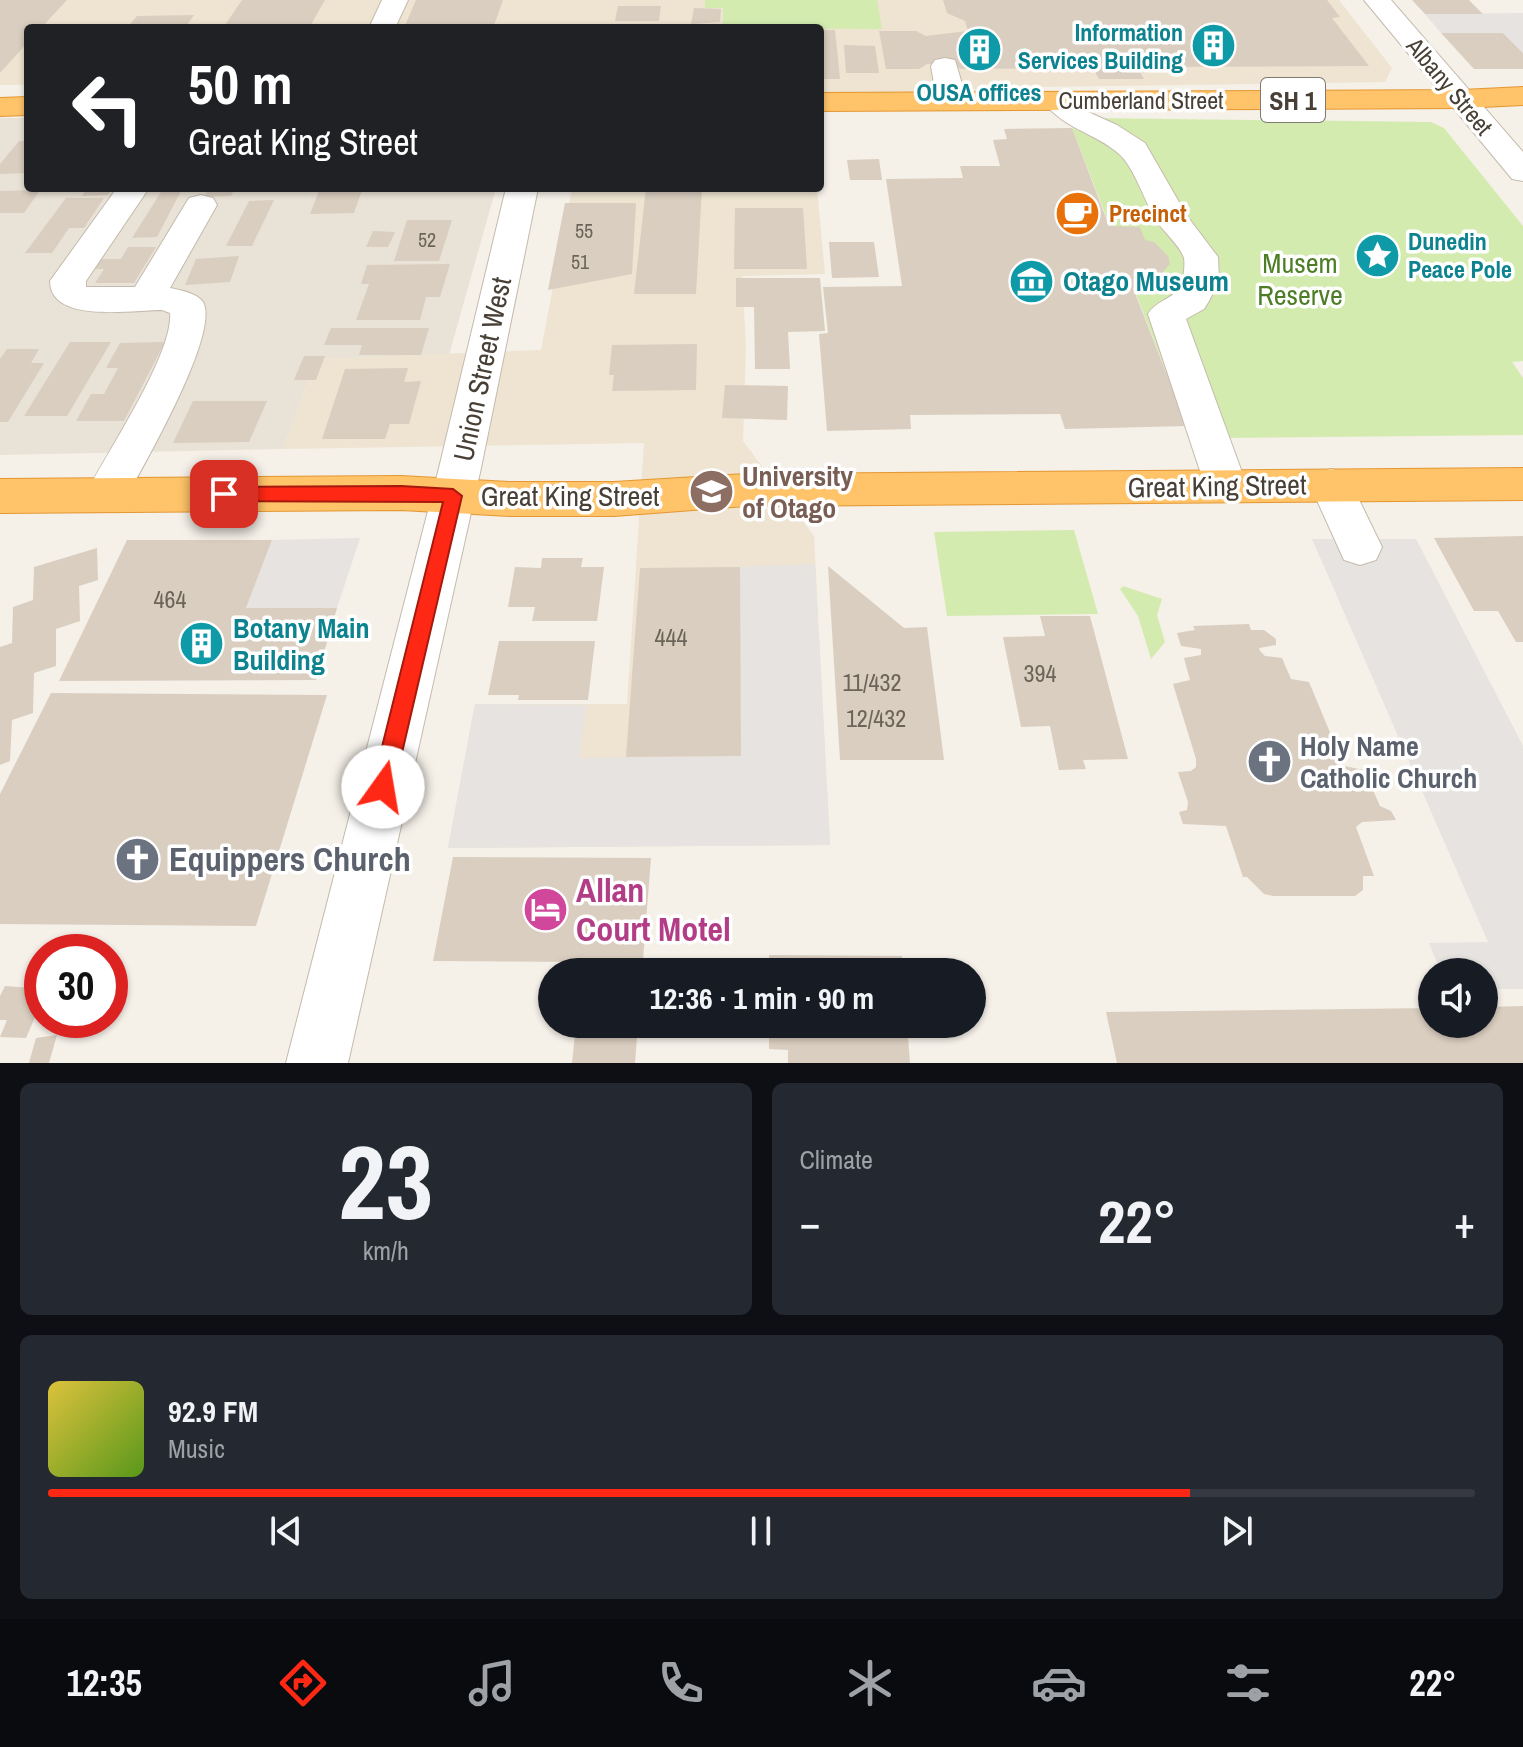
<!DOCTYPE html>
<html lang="en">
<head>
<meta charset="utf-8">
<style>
  body { margin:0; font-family:"Archivo Narrow",sans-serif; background:#242831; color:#f1f3f6; height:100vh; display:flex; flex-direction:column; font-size:30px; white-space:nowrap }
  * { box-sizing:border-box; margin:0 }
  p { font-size:26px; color:#9ea1a6 }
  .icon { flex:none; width:44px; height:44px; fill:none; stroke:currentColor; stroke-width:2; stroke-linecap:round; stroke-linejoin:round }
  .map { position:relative; height:1063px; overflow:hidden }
  .details { display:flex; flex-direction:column; gap:20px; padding:20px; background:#0d0f14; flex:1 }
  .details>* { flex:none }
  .banner { position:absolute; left:24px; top:24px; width:800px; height:168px; border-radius:8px; box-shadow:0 2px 6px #0004; background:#202124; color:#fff; overflow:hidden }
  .controls { position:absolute; left:1418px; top:958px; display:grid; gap:16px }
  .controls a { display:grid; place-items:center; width:80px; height:80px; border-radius:50%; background:#171b24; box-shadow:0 2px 6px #0004; font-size:40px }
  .speed { position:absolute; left:24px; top:934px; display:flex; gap:16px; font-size:40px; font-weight:700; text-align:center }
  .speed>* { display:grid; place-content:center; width:104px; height:104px; border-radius:50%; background:#171b24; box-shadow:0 2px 6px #0004; line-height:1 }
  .speed .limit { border:12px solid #d22; background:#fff; color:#111 }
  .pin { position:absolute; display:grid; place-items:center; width:68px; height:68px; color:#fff; margin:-34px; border-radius:16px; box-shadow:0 4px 12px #0006 }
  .me { position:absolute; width:88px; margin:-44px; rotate:13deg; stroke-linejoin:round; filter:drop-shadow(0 0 6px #0008) }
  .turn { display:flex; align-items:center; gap:28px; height:168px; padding:0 32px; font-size:36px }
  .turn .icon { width:104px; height:104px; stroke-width:2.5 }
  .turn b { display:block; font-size:56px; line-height:68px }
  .big { font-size:60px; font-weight:700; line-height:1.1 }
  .details .card { flex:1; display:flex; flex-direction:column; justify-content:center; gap:12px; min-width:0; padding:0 28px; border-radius:12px; background:#242831 }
  .details .dial { align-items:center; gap:0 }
  .dial b { font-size:104px; line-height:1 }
  .song { display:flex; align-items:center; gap:24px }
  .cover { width:96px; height:96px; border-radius:12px; background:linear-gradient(135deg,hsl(50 70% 55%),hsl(90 70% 35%)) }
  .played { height:8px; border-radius:4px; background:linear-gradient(90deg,#ff2815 80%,#363941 80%) }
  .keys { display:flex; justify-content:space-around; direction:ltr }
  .heat { display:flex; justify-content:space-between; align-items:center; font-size:44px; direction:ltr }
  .details .tiles { flex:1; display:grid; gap:20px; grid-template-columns:1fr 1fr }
  .card:last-child { grid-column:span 2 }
  .trip { position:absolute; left:538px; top:958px; width:448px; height:80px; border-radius:40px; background:#171b24; box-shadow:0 2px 6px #0004; font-weight:700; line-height:80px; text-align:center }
  .tabs { display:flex; height:128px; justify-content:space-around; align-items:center; background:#090b0e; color:#9ea1a6 }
  .tabs .icon { width:56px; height:56px }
  .tabs .active { color:#ff2815 }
  .tabs b { font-size:36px; color:#f1f3f6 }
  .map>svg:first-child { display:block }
  .residential { fill:#e9e2d6 }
  .education { fill:#eee4d1 }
  .green { fill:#d4ebaf }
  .parking { fill:#e6e3e0 }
  .building { fill:#dacec0 }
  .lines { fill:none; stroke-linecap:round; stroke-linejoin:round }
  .minor-casing { stroke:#c4baad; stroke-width:2 }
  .highway-casing { stroke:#e49732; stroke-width:2 }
  .minor { fill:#fff; fill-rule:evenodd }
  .highway { fill:#ffc369; fill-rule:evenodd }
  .route { fill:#ff2815; stroke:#a61a0e; stroke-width:2 }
  .labels { text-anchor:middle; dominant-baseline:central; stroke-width:7; stroke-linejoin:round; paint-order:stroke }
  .far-number-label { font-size:20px; fill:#6c6458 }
  .far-culture-label { font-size:24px; font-weight:bold; fill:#0d838f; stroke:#fff; text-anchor:end }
  .far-street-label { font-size:24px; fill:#484036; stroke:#fff }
  .far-food-label { font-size:24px; font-weight:bold; fill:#c56008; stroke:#fff; text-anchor:start }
  .number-label { font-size:24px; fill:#6c6458 }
  .shield { fill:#fff; stroke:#7f7972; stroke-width:2 }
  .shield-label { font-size:26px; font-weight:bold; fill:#484036 }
  .park-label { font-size:28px; fill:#4d7e26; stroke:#fff }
  .culture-label { font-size:28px; font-weight:bold; fill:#0d838f; stroke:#fff; text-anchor:start }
  .street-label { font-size:28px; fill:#484036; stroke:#fff }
  .education-label { font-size:28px; font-weight:bold; fill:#785e54; stroke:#fff; text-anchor:start }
  .worship-label { font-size:28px; font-weight:bold; fill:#5b616d; stroke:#fff; text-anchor:start }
  .near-worship-label { font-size:34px; font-weight:bold; fill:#5b616d; stroke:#fff; text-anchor:start }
  .near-hotel-label { font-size:34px; font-weight:bold; fill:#b23c85; stroke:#fff; text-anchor:start }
</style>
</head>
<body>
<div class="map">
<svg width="1523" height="1063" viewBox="0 0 1523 1063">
  <rect width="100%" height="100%" fill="#f5f0e8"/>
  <path class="residential" d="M0 118H28V188H496L449 355 316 359 283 449 0 455Z"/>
  <path class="education" d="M0 0H1339L1392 68 1385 82 1041 87 1010 110 820 111V28H28V85H0Z
    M572 188H817L825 274 742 276 746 345 743 441 814 536 830 845 448 848 475 704H627L644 443 283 449 316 359 541 350Z"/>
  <path class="green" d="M705 0H877L882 29 723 28V8H705Z
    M1089 118 1431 122 1444 128 1523 226V361L1512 362 1523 378V435L1221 438 1187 426 1072 128Z
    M1074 530 1098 614 947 616 934 532Z
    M1123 586 1162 599 1157 615 1165 642 1151 659 1138 616 1120 589Z"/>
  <path class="parking" d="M1523 13V53L1503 33H1441L1425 14Z
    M360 538 337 608H246L272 540Z
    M1312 539H1416L1523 746V989H1484V972H1441L1429 943 1488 942Z
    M815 564 830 845 448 848 475 704 586 705 579 758 741 756 740 567Z"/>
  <path class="building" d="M0 0H67L41 28H28V42L0 73Z
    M242 0H325L309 28H223Z
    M416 0H503L493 28H404Z
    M943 0H1327L1340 17 1332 18 1369 66 1146 67 1143 61 1136 64 1144 79H1099L1094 70 1083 68 961 69 953 64H927L919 69H886L879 31H916L926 36 968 31 965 21 947 13Z
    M1412 0H1469L1483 14H1425Z
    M618 6H661L659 21H615Z
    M694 8 721 9 720 22 691 24Z
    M194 15 185 28H127L137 16Z
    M820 30H835L840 79H820Z
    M1441 33H1503L1523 53V69H1474Z
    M844 45 875 46 879 73H846Z
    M1072 128 1109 226 1140 227 1145 240 1154 242 1168 256 1170 264 1160 275 1165 287 1133 288 1187 426 1065 429 1060 414 910 415 911 429 827 431 819 334 828 333 823 287 902 286 886 179 963 178 960 166H1000L993 140 1007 139 1004 129Z
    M19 141H28V173L0 174V164Z
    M879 159 882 180H850L847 160Z
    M87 188H113L108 195 82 196Z
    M209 188H235L231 196 204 197Z
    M646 188H702L696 294H634Z
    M40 190 24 213H0V191Z
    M362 190 354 213 310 214 319 191Z
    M181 191 157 237 132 238 161 192Z
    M66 198H104L84 228H69L52 253H25Z
    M274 200 252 246H226L249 201Z
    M565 203H636L632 274 548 290Z
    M735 208H803L807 269H734Z
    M407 220H452L439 261H394Z
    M373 231 395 232 388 247H366Z
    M829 242H874L879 277 832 278Z
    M128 247H156L134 283H95L104 269H94L101 259H121Z
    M239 256 230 282 185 285 196 259Z
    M450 264 440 297H426L420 320H356L369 284H361L367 265Z
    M736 278H820L825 331 788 332 790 369H755L754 307H736Z
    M331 328H429L421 355H359L362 345H324Z
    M70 342H111L67 416H24Z
    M165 342 124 421H76L91 394H104L118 368H106L120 343Z
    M697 344 696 390 612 391 614 375H609L612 345Z
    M7 349H39L31 363H44L8 422H0V359Z
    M304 356H325L316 380H294Z
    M408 368 404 382 421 381 409 424H390L385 439H322L345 369Z
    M725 385 788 386 787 420 722 418Z
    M193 401H267L249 442 173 443Z
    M1523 536V642H1516L1498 611H1474L1434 538Z
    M127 540H272L246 608H337L316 680 59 681Z
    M97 548 98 580 79 586 80 621 56 629V666L34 673 33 713 12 720 10 761 0 765V647L12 643 13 607 33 600 34 567Z
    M542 558H583L581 567H604L597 621H532L535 607H508L515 567 541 568Z
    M828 566 904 628 927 627 944 760H840Z
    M740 567 741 756 626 757 640 568Z
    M1040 616H1090L1128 759 1083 760 1086 769 1059 770 1050 726 1021 727 1003 637 1045 636Z
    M1249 624 1251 630H1264L1276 639V645L1259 648 1260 651 1265 656 1282 658 1291 679 1309 682 1344 766 1364 770 1380 806 1391 811 1396 820 1362 822 1356 827 1374 876H1363V890L1355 896H1273L1264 894 1247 877H1243L1226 826 1183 824 1179 812 1187 810 1188 802 1178 772 1191 771 1196 767V759L1173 684 1190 680 1184 658 1201 655V649L1181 646 1177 633 1195 630 1193 626Z
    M499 641H595L588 700H518L519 695H488Z
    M51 693 327 695 256 926 0 924V794Z
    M453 857 651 858 642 972H582L583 962 433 961Z
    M769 955 902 956 903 972H769Z
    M42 967V1001L26 1038 0 1037 7 1020H0V996L5 986 32 988Z
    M1523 1006V1063H1117L1106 1012 1432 1008V1024H1484V1007Z
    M576 1024H638L635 1063H572Z
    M769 1024H907L910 1063H788V1050L769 1049Z
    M57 1035 49 1063H29L36 1038Z"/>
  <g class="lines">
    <defs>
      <path id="minor" d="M382 0H408L395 28H369Z
        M1364 0H1391L1523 152V181L1512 179Z
        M945 58 955 60 967 101 962 107 952 110 942 107 937 101 931 66 935 60Z
        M1058 92 1068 95 1086 111 1117 125 1145 143 1187 216 1218 257 1219 280 1209 301 1204 309 1186 319 1247 486 1241 498 1226 502 1211 498 1205 486 1148 314C1157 299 1177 299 1182 282 1184 277 1185 263 1184 258 1180 246 1165 233 1158 223 1145 204 1135 167 1118 153 1095 133 1062 128 1043 101L1048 95Z
        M117 188H149L86 281V287H135L189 198 201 195 213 198 217 205 170 288C180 290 197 293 203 302 221 334 139 473 121 507L106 512 91 507 85 495C105 456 174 353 170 313L162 310C132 310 50 324 50 281Z
        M506 188H538L481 468 348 1063H286L439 468Z
        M1331 469 1346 473 1382 547 1376 560 1360 565 1344 560 1310 485 1316 473Z"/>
      <path id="highway" d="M1523 87V105L1462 108 820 111V93L1462 90Z
        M28 97V115L0 116V98Z
        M1523 468V500L746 506 614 516H509L401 510 0 513V479L401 476 509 482H614L746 474Z"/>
    </defs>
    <use href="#minor" class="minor-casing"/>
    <use href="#highway" class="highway-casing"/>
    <use href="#minor" class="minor"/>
    <use href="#highway" class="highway"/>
  </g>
  <path class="route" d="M401 486 453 489 462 496 394 787 391 794 383 797 375 794 372 787 443 502 224 501 215 494 224 487Z"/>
  <defs>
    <symbol id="building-disc" viewBox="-11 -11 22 22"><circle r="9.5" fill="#0f9aa8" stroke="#fff"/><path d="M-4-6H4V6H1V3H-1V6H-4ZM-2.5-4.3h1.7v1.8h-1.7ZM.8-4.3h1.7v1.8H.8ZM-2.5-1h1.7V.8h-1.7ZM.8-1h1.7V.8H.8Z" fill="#fff"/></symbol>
    <symbol id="cafe-disc" viewBox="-11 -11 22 22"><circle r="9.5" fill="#e8710a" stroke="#fff"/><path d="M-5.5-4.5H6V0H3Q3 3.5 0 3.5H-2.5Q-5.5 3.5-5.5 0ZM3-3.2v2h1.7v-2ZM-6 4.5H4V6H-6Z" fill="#fff"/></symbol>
    <symbol id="sight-disc" viewBox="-11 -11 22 22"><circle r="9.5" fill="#0f9aa8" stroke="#fff"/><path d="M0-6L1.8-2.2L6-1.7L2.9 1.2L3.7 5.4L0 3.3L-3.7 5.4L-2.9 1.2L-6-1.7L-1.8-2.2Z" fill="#fff"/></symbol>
    <symbol id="museum-disc" viewBox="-11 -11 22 22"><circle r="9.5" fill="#0f9aa8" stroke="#fff"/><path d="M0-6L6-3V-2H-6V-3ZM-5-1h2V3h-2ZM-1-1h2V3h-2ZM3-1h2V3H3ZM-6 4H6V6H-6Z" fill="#fff"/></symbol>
    <symbol id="university-disc" viewBox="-11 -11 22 22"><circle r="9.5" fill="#8d6e63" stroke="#fff"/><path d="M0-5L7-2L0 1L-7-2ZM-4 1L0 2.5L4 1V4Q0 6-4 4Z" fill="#fff"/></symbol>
    <symbol id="church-disc" viewBox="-11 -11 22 22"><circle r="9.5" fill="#6b7280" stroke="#fff"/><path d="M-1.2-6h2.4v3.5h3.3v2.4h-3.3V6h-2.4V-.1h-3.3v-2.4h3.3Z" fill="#fff"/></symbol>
    <symbol id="hotel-disc" viewBox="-11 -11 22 22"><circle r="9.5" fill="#d1479c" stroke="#fff"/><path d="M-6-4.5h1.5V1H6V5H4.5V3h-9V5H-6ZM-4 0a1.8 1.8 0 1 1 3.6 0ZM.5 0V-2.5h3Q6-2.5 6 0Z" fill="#fff"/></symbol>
  </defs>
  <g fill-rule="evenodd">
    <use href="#building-disc" x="1188" y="20" width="51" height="51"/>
    <use href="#building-disc" x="954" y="24" width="51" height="51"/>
    <use href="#cafe-disc" x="1052" y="188" width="51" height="51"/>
    <use href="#sight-disc" x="1352" y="230" width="51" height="51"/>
    <use href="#museum-disc" x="1006" y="256" width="51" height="51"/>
    <use href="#university-disc" x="686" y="466" width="51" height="51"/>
    <use href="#building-disc" x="176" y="618" width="51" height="51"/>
    <use href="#church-disc" x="1244" y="736" width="51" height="51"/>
    <use href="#church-disc" x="112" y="834" width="51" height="51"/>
    <use href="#hotel-disc" x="520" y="884" width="51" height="51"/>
  </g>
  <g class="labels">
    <g class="far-number-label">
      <text x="584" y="230">55</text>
      <text x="427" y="239">52</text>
      <text x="580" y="261">51</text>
    </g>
    <g class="far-culture-label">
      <text x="1183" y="32">Information<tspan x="1183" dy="28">Services Building</tspan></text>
      <text x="979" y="92" text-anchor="middle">OUSA offices</text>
      <text x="1408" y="241" text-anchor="start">Dunedin<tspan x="1408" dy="28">Peace Pole</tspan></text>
    </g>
    <g class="far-street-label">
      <text transform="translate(1450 86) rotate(50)">Albany Street</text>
      <text x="1141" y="100">Cumberland Street</text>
    </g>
    <g class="far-food-label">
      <text x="1109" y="213">Precinct</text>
    </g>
    <g class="number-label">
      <text x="170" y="599">464</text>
      <text x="671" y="637">444</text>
      <text x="1040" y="673">394</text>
      <text x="872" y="682">11/432</text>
      <text x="876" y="718">12/432</text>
    </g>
    <rect class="shield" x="1261" y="78" width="64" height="44" rx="6"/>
    <g class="shield-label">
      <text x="1293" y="100">SH 1</text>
    </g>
    <g class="park-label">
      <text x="1300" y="263">Musem<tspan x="1300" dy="32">Reserve</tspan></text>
    </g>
    <g class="culture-label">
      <text x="1063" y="281">Otago Museum</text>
      <text x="233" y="628">Botany Main<tspan x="233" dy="32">Building</tspan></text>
    </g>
    <g class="street-label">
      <text transform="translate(482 369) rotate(-78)">Union Street West</text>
      <text transform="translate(1217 486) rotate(-1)">Great King Street</text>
      <text x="570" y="496">Great King Street</text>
    </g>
    <g class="education-label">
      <text x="742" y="476">University<tspan x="742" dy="32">of Otago</tspan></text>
    </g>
    <g class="worship-label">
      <text x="1300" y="746">Holy Name<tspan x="1300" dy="32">Catholic Church</tspan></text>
    </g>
    <g class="near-worship-label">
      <text x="169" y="859">Equippers Church</text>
    </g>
    <g class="near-hotel-label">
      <text x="576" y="890">Allan<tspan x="576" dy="39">Court Motel</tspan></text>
    </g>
  </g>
</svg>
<div class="controls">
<a><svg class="icon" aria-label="sound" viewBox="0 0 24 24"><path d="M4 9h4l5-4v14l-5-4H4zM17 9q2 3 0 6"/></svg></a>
</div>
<div class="speed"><div class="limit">30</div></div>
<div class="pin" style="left:224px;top:494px;background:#d93025"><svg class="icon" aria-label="arrive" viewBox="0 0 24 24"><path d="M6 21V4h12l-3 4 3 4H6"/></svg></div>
<svg class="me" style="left:383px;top:787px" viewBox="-20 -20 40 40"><circle r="19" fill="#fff"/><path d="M0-13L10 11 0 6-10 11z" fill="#ff2815"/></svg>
<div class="trip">12:36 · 1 min · 90 m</div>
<div class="banner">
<div class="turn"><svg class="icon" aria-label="left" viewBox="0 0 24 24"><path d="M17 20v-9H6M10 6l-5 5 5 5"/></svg><div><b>50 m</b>Great King Street</div></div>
</div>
</div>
<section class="details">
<div class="tiles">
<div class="card dial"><b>23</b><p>km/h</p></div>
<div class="card"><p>Climate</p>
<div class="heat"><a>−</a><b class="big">22°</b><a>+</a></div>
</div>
<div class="card">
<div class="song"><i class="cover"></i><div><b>92.9 FM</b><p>Music</p></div></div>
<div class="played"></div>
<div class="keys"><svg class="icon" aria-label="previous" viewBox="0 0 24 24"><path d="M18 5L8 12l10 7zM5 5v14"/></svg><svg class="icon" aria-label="pause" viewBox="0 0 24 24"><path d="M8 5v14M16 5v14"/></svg><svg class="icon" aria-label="next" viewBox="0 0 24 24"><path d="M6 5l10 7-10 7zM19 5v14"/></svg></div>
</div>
</div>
</section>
<nav class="tabs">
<b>12:35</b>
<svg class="icon active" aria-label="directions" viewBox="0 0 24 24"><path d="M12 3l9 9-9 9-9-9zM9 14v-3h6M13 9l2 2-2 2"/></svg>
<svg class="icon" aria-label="music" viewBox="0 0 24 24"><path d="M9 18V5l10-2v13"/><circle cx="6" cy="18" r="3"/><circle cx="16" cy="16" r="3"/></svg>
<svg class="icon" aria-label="phone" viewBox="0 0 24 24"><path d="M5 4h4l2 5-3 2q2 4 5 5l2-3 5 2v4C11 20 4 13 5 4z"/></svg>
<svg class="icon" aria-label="climate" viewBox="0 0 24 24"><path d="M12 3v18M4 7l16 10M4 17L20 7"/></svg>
<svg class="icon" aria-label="car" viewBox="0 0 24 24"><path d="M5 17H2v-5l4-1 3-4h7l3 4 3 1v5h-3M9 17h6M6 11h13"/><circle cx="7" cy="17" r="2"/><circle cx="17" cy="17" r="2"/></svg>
<svg class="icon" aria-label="filters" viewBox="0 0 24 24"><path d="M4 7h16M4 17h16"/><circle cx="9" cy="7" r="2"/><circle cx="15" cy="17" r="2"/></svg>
<b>22°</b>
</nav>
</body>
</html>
